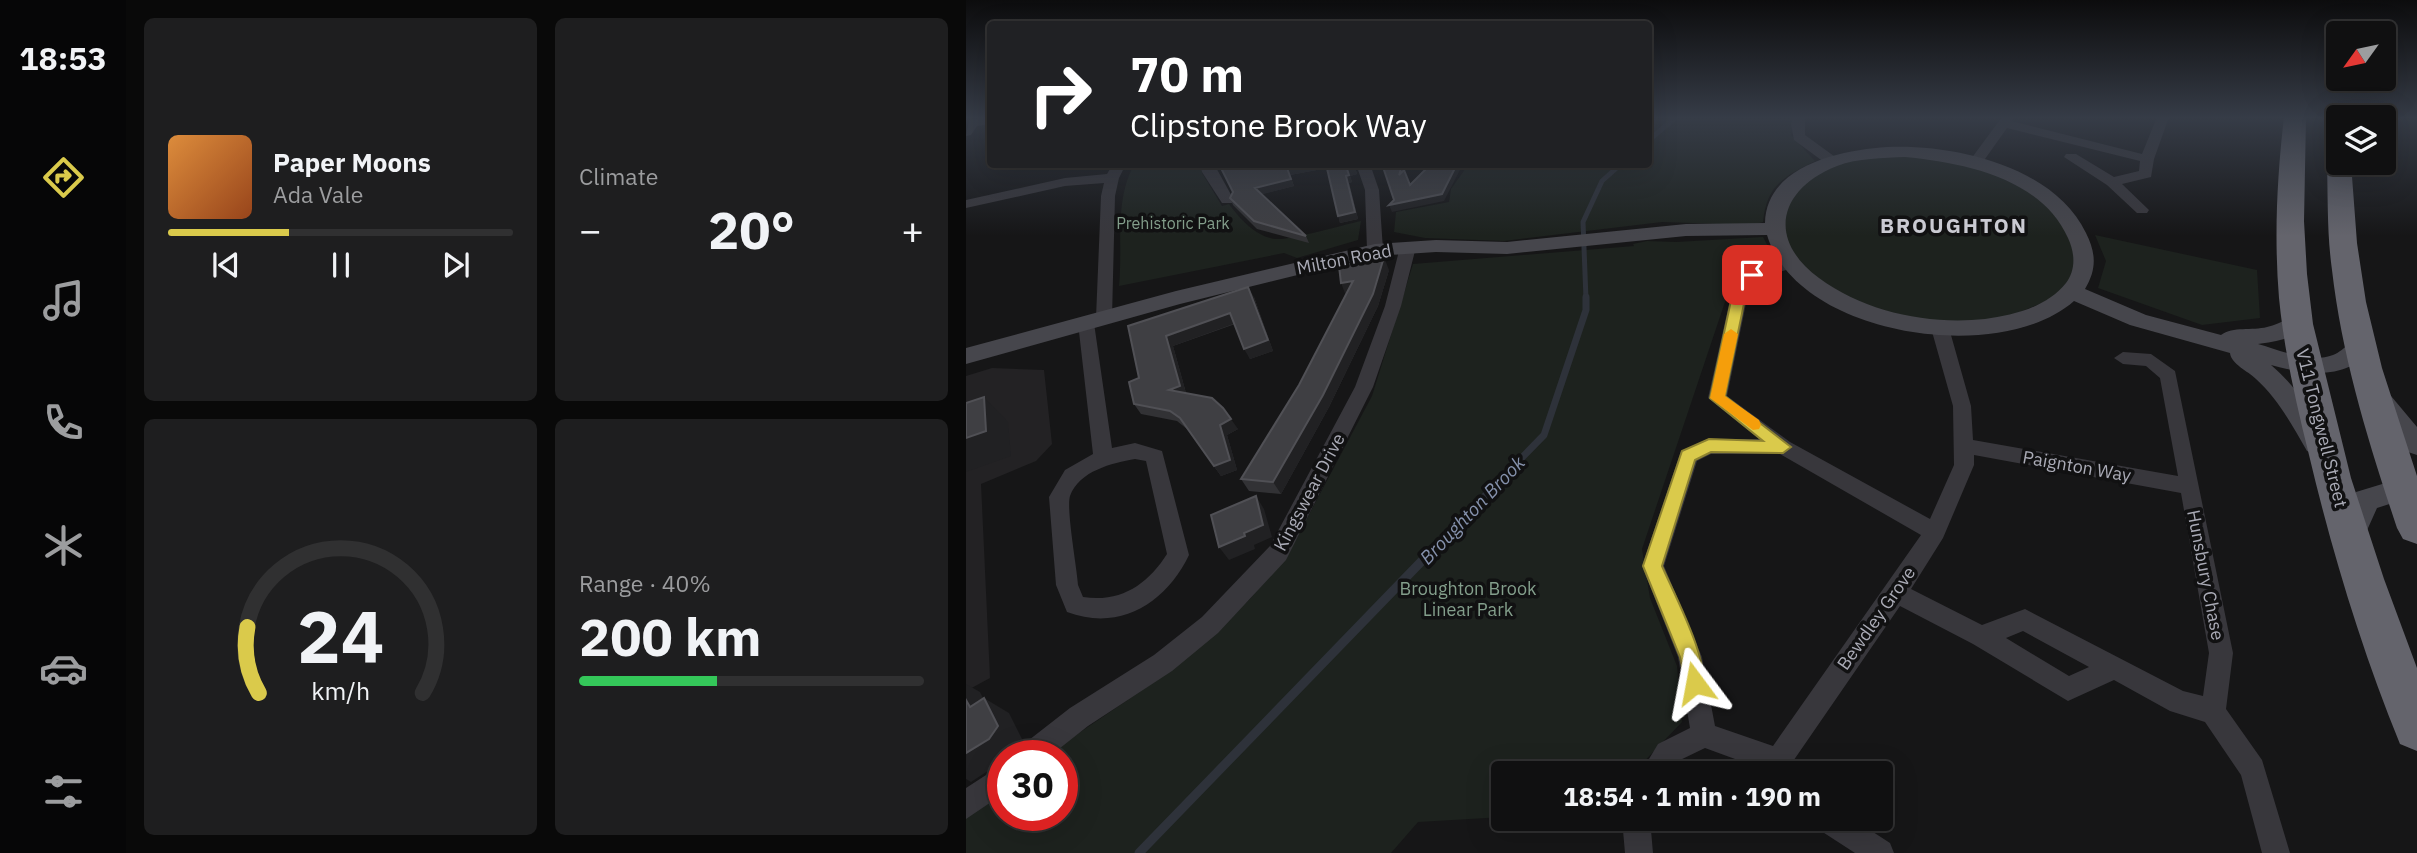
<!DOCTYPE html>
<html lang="en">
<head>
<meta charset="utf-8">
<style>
  body { margin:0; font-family:"IBM Plex Sans",sans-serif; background:#1e1e1f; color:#f1f3f6; height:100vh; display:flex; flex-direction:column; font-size:26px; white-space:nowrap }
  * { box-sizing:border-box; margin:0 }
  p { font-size:23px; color:#9c9d9f }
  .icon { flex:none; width:38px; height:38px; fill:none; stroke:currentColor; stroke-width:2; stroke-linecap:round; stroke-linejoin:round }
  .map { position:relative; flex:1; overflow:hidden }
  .details { display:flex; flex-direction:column; gap:18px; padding:18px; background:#090909; width:840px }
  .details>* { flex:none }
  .top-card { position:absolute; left:21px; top:21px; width:665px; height:147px; border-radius:7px; box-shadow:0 7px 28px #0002,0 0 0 2px #303031; background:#202124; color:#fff; overflow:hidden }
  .needle { width:46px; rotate:237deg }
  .controls { position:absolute; left:1360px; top:21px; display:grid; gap:14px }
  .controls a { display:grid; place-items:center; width:70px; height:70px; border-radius:7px; background:#101011; box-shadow:0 7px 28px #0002,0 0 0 2px #303031; font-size:35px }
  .speed { position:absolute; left:21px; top:740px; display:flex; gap:14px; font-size:35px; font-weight:700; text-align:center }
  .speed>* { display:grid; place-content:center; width:91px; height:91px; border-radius:50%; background:#101011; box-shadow:0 7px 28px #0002,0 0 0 2px #303031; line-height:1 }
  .speed .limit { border:10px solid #d22; background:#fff; color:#111 }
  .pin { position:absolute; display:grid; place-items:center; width:60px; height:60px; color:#fff; margin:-30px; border-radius:14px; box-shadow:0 4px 10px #0006 }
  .me { position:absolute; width:77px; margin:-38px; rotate:347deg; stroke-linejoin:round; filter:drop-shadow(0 0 5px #0008) }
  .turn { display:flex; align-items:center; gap:24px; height:147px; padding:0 28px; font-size:32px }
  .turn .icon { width:91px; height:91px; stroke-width:2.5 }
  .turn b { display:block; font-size:49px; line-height:60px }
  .big { font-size:52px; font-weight:700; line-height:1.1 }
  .details .widget { flex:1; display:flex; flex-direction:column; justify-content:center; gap:10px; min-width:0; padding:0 24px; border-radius:10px; background:#1e1e1f }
  .details .dial { align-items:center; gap:0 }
  .dial svg { height:182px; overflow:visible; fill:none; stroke:#303031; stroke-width:7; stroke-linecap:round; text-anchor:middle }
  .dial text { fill:#f1f3f6; stroke:none }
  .song { display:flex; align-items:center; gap:21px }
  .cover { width:84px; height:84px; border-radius:10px; background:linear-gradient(135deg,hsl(30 70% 55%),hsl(20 70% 35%)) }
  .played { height:7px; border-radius:4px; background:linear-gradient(90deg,#daca4b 35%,#303031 35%) }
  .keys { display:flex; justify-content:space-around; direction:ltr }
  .heat { display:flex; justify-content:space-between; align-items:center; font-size:38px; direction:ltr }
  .charge { height:10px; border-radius:5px; background:linear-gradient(90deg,#34c759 40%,#303031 0) }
  .details .tiles { flex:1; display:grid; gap:18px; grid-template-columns:repeat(2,1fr) }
  .trip { position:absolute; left:525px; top:761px; width:402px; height:70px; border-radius:7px; background:#101011; box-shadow:0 7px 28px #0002,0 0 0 2px #303031; font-weight:700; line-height:70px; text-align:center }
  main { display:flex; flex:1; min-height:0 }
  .tabs { display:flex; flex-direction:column; width:126px; justify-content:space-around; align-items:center; background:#060607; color:#9c9d9f }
  .tabs .icon { width:49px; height:49px }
  .tabs .current { color:#daca4b }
  .tabs b { font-size:32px; color:#f1f3f6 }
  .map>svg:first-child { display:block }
  .built { fill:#232224 }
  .green { fill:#1d221e }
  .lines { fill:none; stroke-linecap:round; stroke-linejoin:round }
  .stream-far2 { stroke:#2e323a; stroke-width:5 }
  .stream-far1 { stroke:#2e323a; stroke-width:7 }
  .stream { stroke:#2e323a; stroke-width:9 }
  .street { fill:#38373c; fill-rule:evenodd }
  .secondary { fill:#46464c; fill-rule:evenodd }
  .highway { fill:#64646c; fill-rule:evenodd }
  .wall { fill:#323235 }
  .shaded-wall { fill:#212123 }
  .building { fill:#3f3f43; stroke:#505055; stroke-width:2 }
  .route { fill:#daca4b; stroke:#8e8331; stroke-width:2 }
  .slow { fill:#f59e0b }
  .labels { text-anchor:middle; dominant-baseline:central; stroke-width:7; stroke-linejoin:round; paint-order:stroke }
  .far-park-label { font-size:16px; fill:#839e8b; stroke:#111112 }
  .street-label { font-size:18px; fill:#aaabb6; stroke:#111112 }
  .park-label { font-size:18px; fill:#839e8b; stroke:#111112 }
  .water-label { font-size:19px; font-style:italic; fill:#8591ac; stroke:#111112 }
  .far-district-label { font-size:21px; font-weight:bold; letter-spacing:2px; fill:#cacad2; stroke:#111112 }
</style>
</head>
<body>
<main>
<nav class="tabs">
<b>18:53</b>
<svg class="icon current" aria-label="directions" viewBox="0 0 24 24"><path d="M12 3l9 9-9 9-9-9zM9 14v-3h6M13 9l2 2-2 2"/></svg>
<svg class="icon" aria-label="music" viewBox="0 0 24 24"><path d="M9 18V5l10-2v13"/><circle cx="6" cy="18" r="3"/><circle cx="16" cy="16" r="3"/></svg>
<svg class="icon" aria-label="phone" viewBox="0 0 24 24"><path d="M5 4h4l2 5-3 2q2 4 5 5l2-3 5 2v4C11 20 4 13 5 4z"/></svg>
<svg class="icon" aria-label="climate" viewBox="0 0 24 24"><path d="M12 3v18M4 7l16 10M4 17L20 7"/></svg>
<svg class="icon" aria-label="car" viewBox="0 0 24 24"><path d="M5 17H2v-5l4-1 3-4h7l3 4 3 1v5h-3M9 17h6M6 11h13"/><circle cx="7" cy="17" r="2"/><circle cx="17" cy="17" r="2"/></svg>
<svg class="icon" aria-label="filters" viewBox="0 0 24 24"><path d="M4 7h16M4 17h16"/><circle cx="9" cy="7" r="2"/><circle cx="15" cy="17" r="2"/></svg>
</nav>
<section class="details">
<div class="tiles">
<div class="widget">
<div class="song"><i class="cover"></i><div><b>Paper Moons</b><p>Ada Vale</p></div></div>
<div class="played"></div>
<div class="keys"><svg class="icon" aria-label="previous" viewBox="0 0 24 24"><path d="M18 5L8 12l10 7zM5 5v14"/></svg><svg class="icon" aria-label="pause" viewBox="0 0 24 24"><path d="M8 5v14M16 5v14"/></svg><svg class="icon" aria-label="next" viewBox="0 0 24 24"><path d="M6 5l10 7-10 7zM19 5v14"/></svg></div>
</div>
<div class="widget"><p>Climate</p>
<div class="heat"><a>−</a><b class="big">20°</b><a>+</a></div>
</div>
<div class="widget dial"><svg viewBox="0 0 100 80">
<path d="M14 69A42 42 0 1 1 86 69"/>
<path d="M14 69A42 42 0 0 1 9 40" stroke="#daca4b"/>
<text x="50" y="56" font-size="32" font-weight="700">24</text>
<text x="50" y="72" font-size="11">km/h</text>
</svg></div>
<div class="widget"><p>Range · 40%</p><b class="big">200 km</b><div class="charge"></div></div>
</div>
</section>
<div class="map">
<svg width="1451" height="853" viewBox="0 0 1451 853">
  <rect width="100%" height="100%" fill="#161617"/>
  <path class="built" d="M26 368 78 370 86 444 70 461 15 484 24 678 0 691V376Z"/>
  <path class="green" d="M683 117H828L825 135 849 161C818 177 801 184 797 222L786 225 696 222 538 241 459 238 428 232 430 212 483 202 485 189 502 165 682 164Z
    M905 153 990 158 1079 195 1112 232 1105 291 1017 327 919 318 825 264 818 228V194L836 176Z
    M168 165H235L236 173 256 206 263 204C274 219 290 237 310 239 326 240 376 225 395 221L392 240 331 258 318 253 153 286C157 247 148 200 168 165Z
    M1129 235 1291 270 1294 318 1236 325 1132 288 1140 261Z
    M797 237 810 261 772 277 764 287 676 549 684 598 711 666 716 722 667 773 537 774V817L452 822 425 853H0V810L37 785V816H96V756H79L200 674 283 600 323 552 406 396 447 264 668 246 667 244 681 241 710 242Z"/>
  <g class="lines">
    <path class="stream-far2" d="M682 141 710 117
      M620 299 617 222 636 181 655 164"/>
    <path class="stream-far1" d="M478 538 578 435 620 310V297"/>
    <path class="stream" d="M173 853 480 536"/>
    <path class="street" d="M24 117V124L11 126 5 135 0 136 3 120Z
      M827 117H839V135L872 159V165H862L828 140 825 124Z
      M1036 117H1048L1045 121 1176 154 1191 117H1203L1188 159 1185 177 1156 184 1183 210 1181 213H1171L1141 185 1098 157 1100 154H1110L1148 177 1173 171 1174 161 1041 128 1014 166H1004L1002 163Z
      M147 164H160L153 178 149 196 146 318 138 323 130 318 135 196 138 183 99 186 0 208V200L99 178 141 174Z
      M234 164H248L268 200 266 203H256L236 172Z
      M390 164H404L413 190 417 250 409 255 401 250 399 190Z
      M442 242 450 247 435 306 407 387 320 560 252 633 206 671 122 726 84 756H50L54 747 104 708 188 655 236 617 304 546 389 387 419 306 434 247Z
      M825 259 831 261 833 264 831 267 792 278 784 284 761 396 824 442 964 519 988 465 987 406 965 328 968 324H980L983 328 1005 406 1007 440 1212 476 1194 378 1180 366 1157 364 1148 358 1157 352 1185 354 1209 371 1267 653 1260 709 1296 760 1324 853H1296L1275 775 1239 722 1204 711 1148 680 1102 701 1007 644 934 606 821 770 810 774 739 748 710 762 703 774H674L692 744 724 728 712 657 676 566 715 451 743 439H793L742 398 768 282 780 272ZM745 454H814L955 535 807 746 749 726 736 657 698 566 731 461ZM1008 455 1215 493 1243 653 1237 696 1217 691 1059 609 1016 625 945 589 977 538 1008 465ZM1057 631 1123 667 1103 676 1040 638Z
      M120 317 128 323 146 448 169 443 196 451 223 555C200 603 154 632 101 612L90 585 83 497 99 470 127 454 112 323ZM169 459 180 461 201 554C182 584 155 603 117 597L112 585C111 568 100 509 104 496 113 471 146 463 169 459Z
      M37 764V794L0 819V788Z
      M656 819H684L687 853H659Z
      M848 819H887L924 843 928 853H889L852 829Z"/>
    <path class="secondary" d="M921 147C988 144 1088 166 1120 233 1130 253 1131 269 1119 289L1180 315 1255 335C1267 326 1286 331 1301 327 1315 324 1325 314 1340 318L1344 323C1334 338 1308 342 1292 344 1314 350 1344 364 1367 355 1383 349 1385 333 1404 338L1408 344C1384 382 1342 375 1305 365 1330 386 1348 415 1363 444L1359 451 1350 454 1341 451C1326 425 1312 399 1290 379 1282 371 1265 364 1264 353L1164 325 1108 301C1035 366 831 337 801 235L720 236 541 254 470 252 409 256 214 304 0 364V348L210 291 409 244 470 240 541 242 720 224 799 223C800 165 876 150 921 147ZM939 157C999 163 1075 178 1102 238 1109 253 1110 270 1100 283 1081 307 1048 315 1019 319 962 325 899 312 853 278 800 239 813 189 871 166 892 158 917 158 939 157Z
      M1411 387 1420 390 1451 427V455L1442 452 1402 402 1398 396 1402 390Z
      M1436 478 1451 480V502L1436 500 1411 508 1394 546 1384 549 1374 546 1369 537 1390 492Z"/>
    <path class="highway" d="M1318 117H1340L1338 221 1341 274 1347 324 1385 478 1418 579 1451 668V751L1434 744C1396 651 1366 552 1343 455 1330 403 1318 350 1313 298 1308 238 1311 177 1318 117Z
      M1360 117H1382H1372V150L1364 148 1360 143Z
      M1372 156V163H1385L1391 243 1400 302 1416 368 1451 476V544L1437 539 1431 528C1403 444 1376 358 1366 270 1361 234 1362 199 1361 163L1364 158Z"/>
  </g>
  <path class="wall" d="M253 164H388L391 174 384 176 386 182 383 183 392 219 374 223 361 168 324 175 328 186 296 194 340 236 343 243 291 229 267 205 264 198 267 192Z
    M423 270 412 306 363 407 315 494 283 491 275 479Z
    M288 297 307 351 284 359 269 324 207 346 220 393 272 429 261 435 271 470 255 476 221 429 211 421 175 414 168 404 173 378 162 326Z"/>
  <path class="shaded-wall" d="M341 164H360L362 168 324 175 321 168Z
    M388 164 391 174 384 176 386 182 383 183 392 219 374 223 372 216 381 169Z
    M407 164H416L417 168 409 170Z
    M491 164H497L478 201 426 212 423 205Z
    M325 179 328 186 293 195 289 188Z
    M418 257 423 270 412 306 363 407 315 494 307 482Z
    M387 281 380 296 375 283Z
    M282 287 288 297 307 351 284 359 278 349Z
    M264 313 270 323 207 346 221 397 203 390 200 336Z
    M18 397 42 422 45 456 0 472V438Z
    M265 419 272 429 261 435 271 470 255 476 248 466 254 425Z
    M290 496 298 509 306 537 288 545 289 549 263 560 253 547Z
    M0 684 14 692 29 722 4 707 0 700Z
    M18 698 43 713 57 741 48 753 44 756H37V761L5 782 0 779V753Z"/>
  <path class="building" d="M253 164H341L321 168 325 179 289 188 340 236 288 221 264 198 267 192Z
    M360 164H388V167L381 169 383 175 380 176 389 212 372 216Z
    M416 164H436V166L433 175 438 170 444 185 465 164H491L476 194 423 205 428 200Z
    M418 257 407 294 357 395 307 482 275 479 333 385 387 281 375 283 373 266Z
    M282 287 302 340 278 349 264 313 200 336 214 386 203 390 246 398 257 408 265 419 254 425 264 460 248 466 214 418 204 411 168 404 163 382 173 378 162 326Z
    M18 397 20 431 0 438V403Z
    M290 496 297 525 278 533 279 536 253 547 245 515Z
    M18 698 32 726 23 739 0 753V700L4 707Z"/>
  <linearGradient id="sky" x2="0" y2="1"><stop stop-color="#0c0c0d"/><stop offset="0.5" stop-color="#363c47"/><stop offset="1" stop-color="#363c47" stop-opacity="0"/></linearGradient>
  <rect width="1451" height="236" fill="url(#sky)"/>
  <path class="route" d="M786 271 793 275 782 284 759 396 825 447 817 453 745 452 729 460 696 566C707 592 746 665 736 690L729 693 721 690 714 657 677 566 716 451 743 439 797 441 744 398 769 282Z"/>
  <path class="slow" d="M765 329 772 334 759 396 793 420 795 425 793 429 787 430 744 398 758 334Z"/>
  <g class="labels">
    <g class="far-park-label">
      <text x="207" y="223">Prehistoric Park</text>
    </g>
    <g class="street-label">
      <text transform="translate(378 259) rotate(-11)">Milton Road</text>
      <text transform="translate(1356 428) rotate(76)">V11 Tongwell Street</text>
      <text transform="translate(1111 466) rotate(10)">Paignton Way</text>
      <text transform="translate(343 492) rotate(-62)">Kingswear Drive</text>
      <text transform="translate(1240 575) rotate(79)">Hunsbury Chase</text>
      <text transform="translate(910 618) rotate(-55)">Bewdley Grove</text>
    </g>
    <g class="park-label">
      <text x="502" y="588">Broughton Brook<tspan x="502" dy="21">Linear Park</tspan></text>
    </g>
    <g class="water-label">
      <text transform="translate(506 510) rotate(-46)">Broughton Brook</text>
    </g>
    <g class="far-district-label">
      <text x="988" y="225">BROUGHTON</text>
    </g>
  </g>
</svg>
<div class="controls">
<a><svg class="needle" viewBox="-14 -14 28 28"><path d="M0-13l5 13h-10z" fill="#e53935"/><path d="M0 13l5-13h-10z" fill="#9c9d9f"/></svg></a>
<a><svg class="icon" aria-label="layers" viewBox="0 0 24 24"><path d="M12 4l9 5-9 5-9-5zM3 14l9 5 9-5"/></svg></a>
</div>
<div class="speed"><div class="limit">30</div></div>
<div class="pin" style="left:786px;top:275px;background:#d93025"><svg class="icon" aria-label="arrive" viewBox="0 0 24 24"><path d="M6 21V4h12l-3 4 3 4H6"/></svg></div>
<svg class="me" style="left:729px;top:683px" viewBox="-20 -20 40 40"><path d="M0-17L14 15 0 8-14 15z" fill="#daca4b" stroke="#fff" stroke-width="4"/></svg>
<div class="trip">18:54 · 1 min · 190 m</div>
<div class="top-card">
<div class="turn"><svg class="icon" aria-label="right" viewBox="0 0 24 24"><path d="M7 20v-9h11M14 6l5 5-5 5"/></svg><div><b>70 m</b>Clipstone Brook Way</div></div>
</div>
</div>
</main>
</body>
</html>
